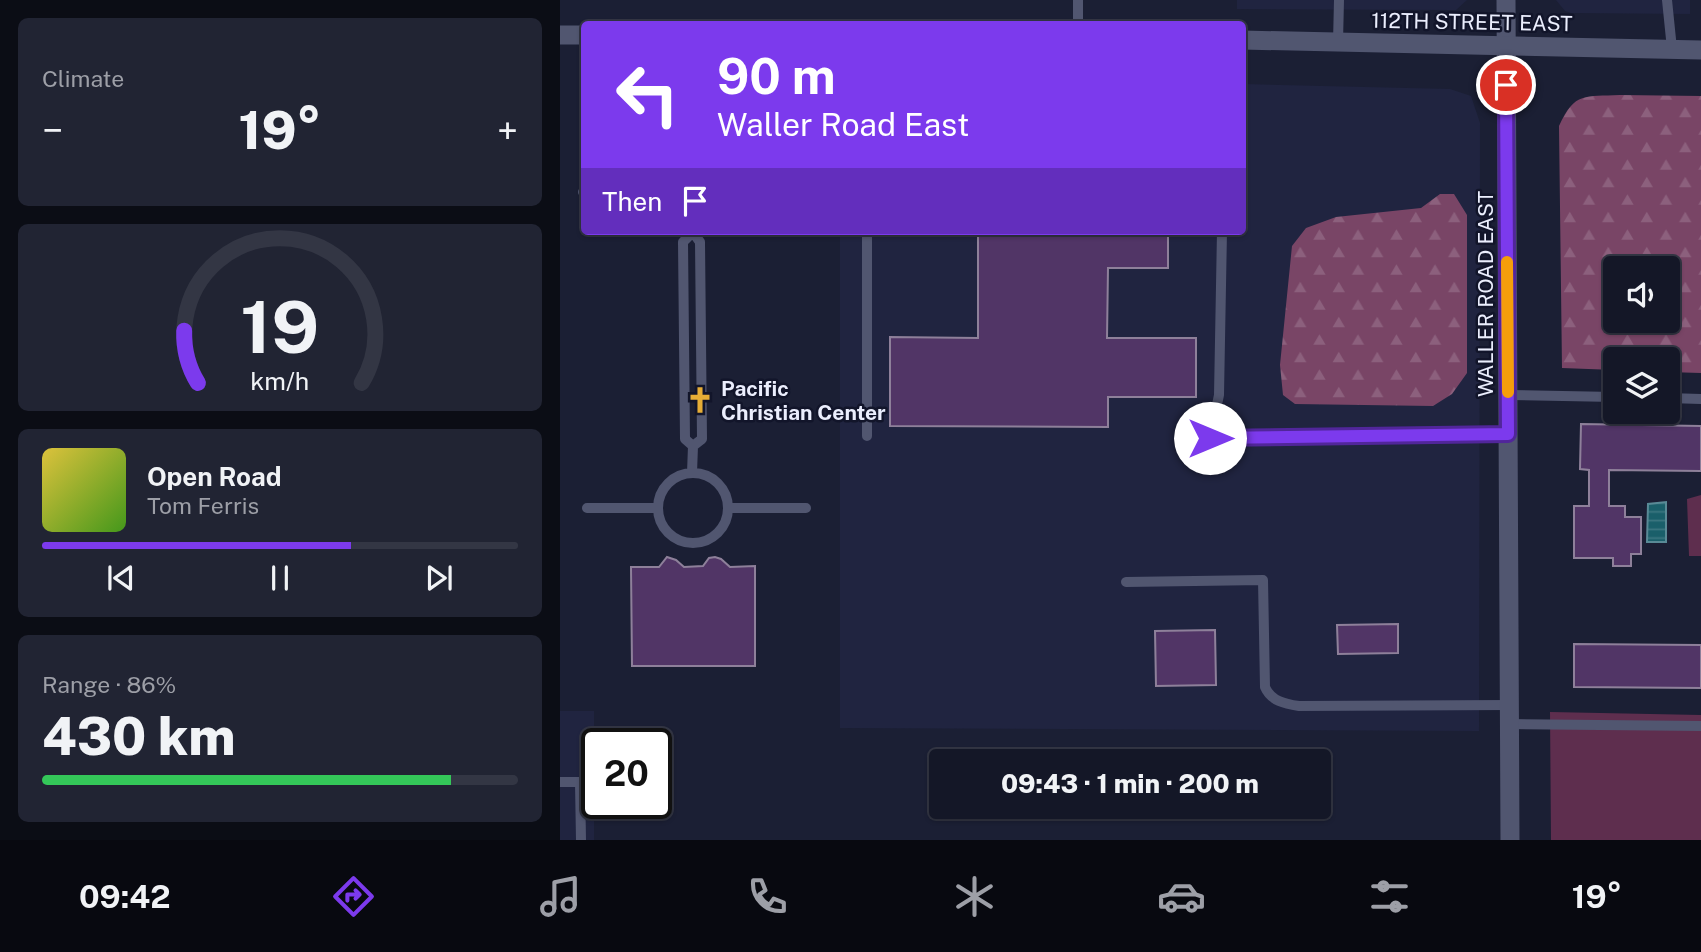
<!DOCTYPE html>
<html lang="en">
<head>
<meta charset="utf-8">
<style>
  body { margin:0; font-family:"Public Sans",sans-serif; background:#212433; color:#f1f3f6; height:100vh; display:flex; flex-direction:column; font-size:26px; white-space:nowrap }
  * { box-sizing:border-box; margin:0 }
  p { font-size:23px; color:#9d9fa7 }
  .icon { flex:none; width:38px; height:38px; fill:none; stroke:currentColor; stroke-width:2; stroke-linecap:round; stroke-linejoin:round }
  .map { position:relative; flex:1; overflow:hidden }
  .panel { display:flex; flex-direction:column; gap:18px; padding:18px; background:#0b0d15; width:560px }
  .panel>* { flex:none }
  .banner { position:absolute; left:21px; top:21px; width:665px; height:214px; border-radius:7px; box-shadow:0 2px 5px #0004,0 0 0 2px #333644; background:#7c3aed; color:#fff; overflow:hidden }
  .tools { position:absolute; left:1043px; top:256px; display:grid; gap:14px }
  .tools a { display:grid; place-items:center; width:77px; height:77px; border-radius:7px; background:#141727; box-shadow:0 2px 5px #0004,0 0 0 2px #333644; font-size:35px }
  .speed { position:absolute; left:21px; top:728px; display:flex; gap:14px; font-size:35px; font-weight:700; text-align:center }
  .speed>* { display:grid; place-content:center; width:91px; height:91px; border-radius:50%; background:#141727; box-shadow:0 2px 5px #0004,0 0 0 2px #333644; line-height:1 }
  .speed .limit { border:4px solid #111; border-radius:10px; background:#fff; color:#111 }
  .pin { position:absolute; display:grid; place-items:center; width:60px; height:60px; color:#fff; margin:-30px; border:4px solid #fff; border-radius:50%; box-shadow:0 2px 7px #0007 }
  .me { position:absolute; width:77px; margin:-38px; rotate:90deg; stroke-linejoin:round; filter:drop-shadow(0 0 5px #0008) }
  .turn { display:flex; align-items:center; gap:24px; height:147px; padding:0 21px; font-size:32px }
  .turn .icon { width:91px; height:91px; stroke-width:2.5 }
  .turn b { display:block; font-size:49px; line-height:60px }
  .then { display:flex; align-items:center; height:66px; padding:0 21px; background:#0003; gap:14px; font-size:26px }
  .big { font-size:52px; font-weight:800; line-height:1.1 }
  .panel .tile { flex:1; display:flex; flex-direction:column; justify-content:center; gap:10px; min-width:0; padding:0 24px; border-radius:10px; background:#212433 }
  .panel .dial { align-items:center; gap:0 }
  .dial svg { height:182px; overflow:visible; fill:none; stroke:#333644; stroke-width:7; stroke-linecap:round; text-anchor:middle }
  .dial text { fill:#f1f3f6; stroke:none }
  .song { display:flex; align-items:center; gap:21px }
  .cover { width:84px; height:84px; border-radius:10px; background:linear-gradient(135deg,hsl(50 70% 55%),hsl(100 70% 35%)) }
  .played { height:7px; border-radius:4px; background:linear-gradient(90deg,#7c3aed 65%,#333644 65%) }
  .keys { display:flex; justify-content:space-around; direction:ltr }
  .heat { display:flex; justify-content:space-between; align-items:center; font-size:38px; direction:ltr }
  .charge { height:10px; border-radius:5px; background:linear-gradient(90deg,#34c759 86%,#333644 0) }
  .trip { position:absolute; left:369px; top:749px; width:402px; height:70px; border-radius:7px; background:#141727; box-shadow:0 2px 5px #0004,0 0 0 2px #333644; font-weight:800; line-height:70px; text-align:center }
  .dock { display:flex; height:112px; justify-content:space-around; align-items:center; background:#080910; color:#9d9fa7 }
  .dock .icon { width:49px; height:49px }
  .dock .selected { color:#7c3aed }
  .dock b { font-size:32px; color:#f1f3f6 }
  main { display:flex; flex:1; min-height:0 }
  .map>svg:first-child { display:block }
  .built { fill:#202440 }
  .green { fill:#5e2e4e }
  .forest { fill:url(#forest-firs); fill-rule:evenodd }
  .water { fill:url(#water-rules); stroke:#598a96; stroke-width:2 }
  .building { fill:#513566; stroke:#8e809a; stroke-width:2 }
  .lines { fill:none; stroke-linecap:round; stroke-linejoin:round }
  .service { stroke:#515670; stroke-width:10 }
  .tertiary { stroke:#515670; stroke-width:19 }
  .secondary { stroke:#515670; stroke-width:19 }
  .route-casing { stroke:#51269a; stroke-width:18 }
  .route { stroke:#7c3aed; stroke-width:12 }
  .slow { stroke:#f59e0b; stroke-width:12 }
  .labels { text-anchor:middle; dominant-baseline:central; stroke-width:5; stroke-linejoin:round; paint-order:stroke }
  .street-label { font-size:21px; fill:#ebeefd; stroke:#12152a }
  .poi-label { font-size:21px; font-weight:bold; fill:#ebeefd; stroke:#12152a; text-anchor:start }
</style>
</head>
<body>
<main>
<section class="panel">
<div class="tile"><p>Climate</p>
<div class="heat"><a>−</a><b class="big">19°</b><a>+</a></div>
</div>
<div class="tile dial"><svg viewBox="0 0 100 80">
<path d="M14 69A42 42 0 1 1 86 69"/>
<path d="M14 69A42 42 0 0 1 8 46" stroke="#7c3aed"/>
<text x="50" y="56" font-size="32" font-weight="700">19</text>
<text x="50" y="72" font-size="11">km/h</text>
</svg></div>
<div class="tile">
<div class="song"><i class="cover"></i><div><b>Open Road</b><p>Tom Ferris</p></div></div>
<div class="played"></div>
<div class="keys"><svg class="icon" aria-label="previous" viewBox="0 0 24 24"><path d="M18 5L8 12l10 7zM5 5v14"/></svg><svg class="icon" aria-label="pause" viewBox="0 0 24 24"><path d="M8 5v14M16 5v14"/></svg><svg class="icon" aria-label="next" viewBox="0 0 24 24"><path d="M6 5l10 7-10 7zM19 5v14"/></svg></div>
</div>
<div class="tile"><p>Range · 86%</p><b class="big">430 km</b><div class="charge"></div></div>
</section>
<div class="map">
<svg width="1141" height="840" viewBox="0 0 1141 840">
  <defs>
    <pattern id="forest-firs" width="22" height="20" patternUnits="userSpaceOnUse" patternTransform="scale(1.75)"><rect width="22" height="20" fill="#794566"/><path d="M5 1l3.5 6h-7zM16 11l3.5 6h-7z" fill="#8c607d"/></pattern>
    <pattern id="water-rules" width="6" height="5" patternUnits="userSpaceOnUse" patternTransform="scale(1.75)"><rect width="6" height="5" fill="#1a5f6a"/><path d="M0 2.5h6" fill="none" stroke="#3b7680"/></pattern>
  </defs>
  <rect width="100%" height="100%" fill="#1b1f34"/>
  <path class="built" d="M677 0H907L896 10 677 9Z
    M996 0H1130V14L1011 13 1005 11Z
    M683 84 890 89 911 96 920 123 919 731 280 728V231H682Z
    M0 711H34V840H0Z"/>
  <path class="green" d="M1141 495V556H1129L1127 499Z
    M990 712 1141 715V840H991Z"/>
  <path class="forest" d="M1060 95 1141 96V373L1108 372V359H1055V370L1002 368 999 126C1015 91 1025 97 1060 95ZM1055 268H1108V320H1055Z
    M880 194H894L907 215V373L892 394 873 406 735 404 723 395 720 365 732 246 746 228 776 217 861 208Z"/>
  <path class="water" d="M1106 502V542H1087L1088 504Z"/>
  <path class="building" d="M418 231H608V268H548L547 338H636V397H548V427L330 426V337L418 338Z
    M1021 424 1141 426V471L1049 470V506H1065V517H1081V554H1071V566H1053V558H1014V506H1029V470L1020 469Z
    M107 557 116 560 124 567 143 566 149 558 155 557 161 559 170 567 195 566V666H72L71 567H99Z
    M838 624V653L778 654 777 625Z
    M655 630 656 685 596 686 595 631Z
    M1014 644 1141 645V688L1014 687Z"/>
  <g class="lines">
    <path class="service" d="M1107 0 1112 49
      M518 24V0
      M778 42 779 0
      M23 192 24 193
      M132 231 140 242 142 439 133 446
      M307 231V436
      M662 231 659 395 650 438 948 434
      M132 233 123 242 125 439 133 446 132 473
      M948 395 1055 397
      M1108 398 1141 399
      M98 508a35 35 0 1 1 70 0a35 35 0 1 1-70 0Z
      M27 508H97
      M168 508H246
      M566 582 703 580 705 687C711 701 725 704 739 706L950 705
      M950 724 1141 726
      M0 782H20L21 840"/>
    <path class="tertiary" d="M946 0 950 840"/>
    <path class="secondary" d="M0 35H24
      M682 40 1141 50"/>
  </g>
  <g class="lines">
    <defs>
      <path id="route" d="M650 438 948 434 946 85"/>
    </defs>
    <use href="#route" class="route-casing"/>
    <use href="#route" class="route"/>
    <path class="slow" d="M947 262 948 392"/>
  </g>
  <defs>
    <symbol id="church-bare" viewBox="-9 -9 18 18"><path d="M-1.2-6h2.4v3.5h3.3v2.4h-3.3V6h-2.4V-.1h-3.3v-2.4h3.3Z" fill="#e6ad36" stroke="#12152a" stroke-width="2.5" paint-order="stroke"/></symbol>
  </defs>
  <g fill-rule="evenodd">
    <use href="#church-bare" x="121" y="381" width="38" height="38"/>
  </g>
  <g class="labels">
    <g class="street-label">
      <text transform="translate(912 22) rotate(1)">112TH STREET EAST</text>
      <text transform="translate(925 294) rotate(-90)">WALLER ROAD EAST</text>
    </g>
    <g class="poi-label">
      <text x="161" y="388">Pacific<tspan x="161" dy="24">Christian Center</tspan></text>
    </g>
  </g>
</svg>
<div class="tools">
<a><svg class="icon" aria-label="sound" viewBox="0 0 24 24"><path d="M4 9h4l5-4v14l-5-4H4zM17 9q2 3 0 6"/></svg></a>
<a><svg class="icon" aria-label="layers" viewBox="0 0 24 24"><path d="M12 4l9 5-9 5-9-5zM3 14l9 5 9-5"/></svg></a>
</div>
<div class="speed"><div class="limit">20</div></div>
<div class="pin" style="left:946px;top:85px;background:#d93025"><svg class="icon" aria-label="arrive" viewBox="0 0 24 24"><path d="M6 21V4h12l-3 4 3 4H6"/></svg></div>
<svg class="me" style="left:650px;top:438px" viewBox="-20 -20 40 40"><circle r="19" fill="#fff"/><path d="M0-13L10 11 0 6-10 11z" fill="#7c3aed"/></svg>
<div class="trip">09:43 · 1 min · 200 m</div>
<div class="banner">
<div class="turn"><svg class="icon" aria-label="left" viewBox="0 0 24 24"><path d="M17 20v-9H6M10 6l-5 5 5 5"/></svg><div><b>90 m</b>Waller Road East</div></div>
<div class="then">Then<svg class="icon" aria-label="arrive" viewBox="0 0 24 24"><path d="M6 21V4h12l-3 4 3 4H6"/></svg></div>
</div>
</div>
</main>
<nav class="dock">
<b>09:42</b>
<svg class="icon selected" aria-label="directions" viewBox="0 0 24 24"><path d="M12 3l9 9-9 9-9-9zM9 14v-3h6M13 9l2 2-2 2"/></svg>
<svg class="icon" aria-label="music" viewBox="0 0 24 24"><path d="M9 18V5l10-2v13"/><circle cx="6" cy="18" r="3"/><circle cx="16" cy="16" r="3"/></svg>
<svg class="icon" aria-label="phone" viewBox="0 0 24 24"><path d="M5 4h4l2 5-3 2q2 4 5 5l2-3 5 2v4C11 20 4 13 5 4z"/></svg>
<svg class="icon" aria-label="climate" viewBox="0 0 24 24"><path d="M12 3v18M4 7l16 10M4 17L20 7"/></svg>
<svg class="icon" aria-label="car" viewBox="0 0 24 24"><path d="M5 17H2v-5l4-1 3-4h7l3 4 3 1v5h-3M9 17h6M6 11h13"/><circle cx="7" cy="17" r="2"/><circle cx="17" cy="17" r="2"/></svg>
<svg class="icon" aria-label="filters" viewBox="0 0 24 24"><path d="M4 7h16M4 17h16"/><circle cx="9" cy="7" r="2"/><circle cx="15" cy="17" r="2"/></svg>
<b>19°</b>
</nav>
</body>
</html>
